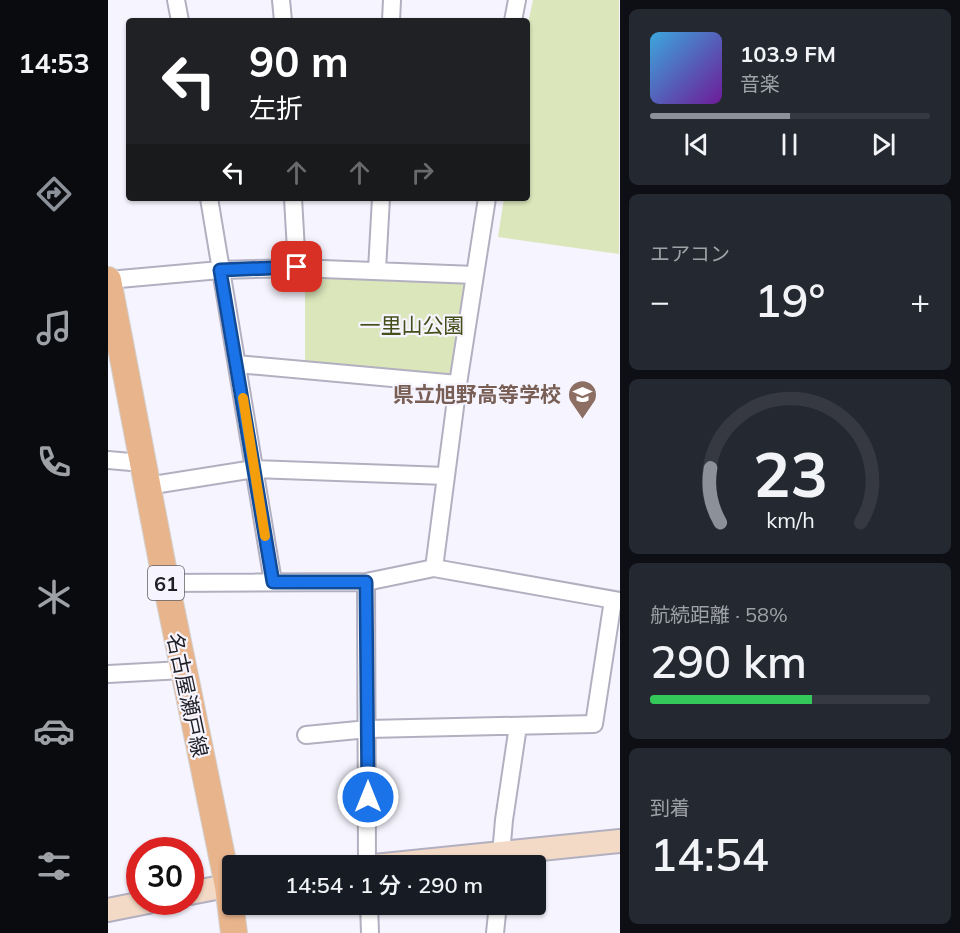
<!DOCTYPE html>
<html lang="ja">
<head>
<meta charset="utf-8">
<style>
  body { margin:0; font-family:Mulish,"Noto Sans JP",sans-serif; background:#242831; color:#f1f3f6; height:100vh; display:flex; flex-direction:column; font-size:22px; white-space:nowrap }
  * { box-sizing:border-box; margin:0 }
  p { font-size:20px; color:#9ea1a6 }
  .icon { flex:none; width:33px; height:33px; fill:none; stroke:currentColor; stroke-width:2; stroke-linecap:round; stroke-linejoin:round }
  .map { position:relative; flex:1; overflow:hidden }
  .drawer { display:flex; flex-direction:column; gap:9px; padding:9px; background:#0d0f14; width:340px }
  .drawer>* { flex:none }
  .top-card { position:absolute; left:18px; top:18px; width:404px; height:183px; border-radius:6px; box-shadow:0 2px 4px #0004; background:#202124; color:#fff; overflow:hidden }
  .speed { position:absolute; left:18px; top:837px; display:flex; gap:12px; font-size:30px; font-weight:700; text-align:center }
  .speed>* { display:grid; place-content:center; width:78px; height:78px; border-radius:50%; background:#171b24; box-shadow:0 2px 4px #0004; line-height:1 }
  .speed .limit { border:9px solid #d22; background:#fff; color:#111 }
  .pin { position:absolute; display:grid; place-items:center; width:51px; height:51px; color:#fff; margin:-26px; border-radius:12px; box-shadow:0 3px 9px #0006 }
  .me { position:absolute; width:66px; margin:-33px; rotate:0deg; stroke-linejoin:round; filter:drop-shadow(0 0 4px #0008) }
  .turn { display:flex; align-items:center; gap:21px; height:126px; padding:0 24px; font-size:27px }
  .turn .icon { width:78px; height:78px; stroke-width:2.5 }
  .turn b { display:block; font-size:42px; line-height:51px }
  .lanes { display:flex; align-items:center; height:57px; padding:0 24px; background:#0003; justify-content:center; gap:30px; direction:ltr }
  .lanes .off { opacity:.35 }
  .big { font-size:45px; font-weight:600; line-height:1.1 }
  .drawer .widget { flex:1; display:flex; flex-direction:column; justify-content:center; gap:9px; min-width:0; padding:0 21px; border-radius:9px; background:#242831 }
  .drawer .dial { align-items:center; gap:0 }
  .dial svg { height:156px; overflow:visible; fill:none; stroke:#363941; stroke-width:7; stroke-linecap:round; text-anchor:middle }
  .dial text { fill:#f1f3f6; stroke:none }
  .song { display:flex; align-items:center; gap:18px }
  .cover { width:72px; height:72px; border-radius:9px; background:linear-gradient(135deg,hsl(200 70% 55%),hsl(280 70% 35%)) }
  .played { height:6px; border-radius:3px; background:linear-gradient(90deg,#8c9099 50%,#363941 50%) }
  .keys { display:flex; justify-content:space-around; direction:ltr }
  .heat { display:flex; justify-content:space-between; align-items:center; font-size:33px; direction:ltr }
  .charge { height:9px; border-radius:4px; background:linear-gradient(90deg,#34c759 58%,#363941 0) }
  .trip { position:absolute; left:114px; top:855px; width:324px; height:60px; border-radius:6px; background:#171b24; box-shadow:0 2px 4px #0004; font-weight:600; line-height:60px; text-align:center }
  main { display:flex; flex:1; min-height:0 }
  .menu { display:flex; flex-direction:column; width:108px; justify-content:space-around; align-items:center; background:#090b0e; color:#9ea1a6 }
  .menu .icon { width:42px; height:42px }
  .menu .selected { color:#8c9099 }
  .menu b { font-size:27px; color:#f1f3f6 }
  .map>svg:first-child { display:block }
  .green { fill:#dbe6bb }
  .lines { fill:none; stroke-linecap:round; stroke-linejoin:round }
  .street-casing { stroke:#b2b0c0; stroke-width:20 }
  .secondary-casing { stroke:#b2b0c0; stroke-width:26 }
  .primary-casing { stroke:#d2d2d3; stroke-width:28 }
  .street { stroke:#fff; stroke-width:16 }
  .secondary { stroke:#f3dac6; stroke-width:22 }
  .primary { stroke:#e8b48c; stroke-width:26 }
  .route-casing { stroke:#114b97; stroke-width:15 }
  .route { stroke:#1a73e8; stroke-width:10 }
  .slow { stroke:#f59e0b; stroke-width:10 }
  .labels { text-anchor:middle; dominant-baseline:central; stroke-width:4.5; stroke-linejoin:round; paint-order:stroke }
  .shield { fill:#f6f4fe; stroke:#605f66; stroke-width:1.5 }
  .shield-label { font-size:20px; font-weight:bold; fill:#201f25 }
  .park-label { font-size:21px; fill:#454f1c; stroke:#f6f4fe }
  .education-label { font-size:21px; font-weight:bold; fill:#785e54; stroke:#f6f4fe; text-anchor:end }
  .street-label { font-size:21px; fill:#201f25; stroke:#f6f4fe }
</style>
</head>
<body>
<main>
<nav class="menu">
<b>14:53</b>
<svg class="icon selected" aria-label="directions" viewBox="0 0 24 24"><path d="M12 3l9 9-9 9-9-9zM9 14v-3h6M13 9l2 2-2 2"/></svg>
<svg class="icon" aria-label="music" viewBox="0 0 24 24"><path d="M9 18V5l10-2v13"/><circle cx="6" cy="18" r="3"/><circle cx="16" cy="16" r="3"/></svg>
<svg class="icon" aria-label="phone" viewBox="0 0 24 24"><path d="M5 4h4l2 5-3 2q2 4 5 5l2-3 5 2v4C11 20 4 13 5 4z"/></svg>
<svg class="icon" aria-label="climate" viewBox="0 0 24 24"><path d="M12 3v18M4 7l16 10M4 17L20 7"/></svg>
<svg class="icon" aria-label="car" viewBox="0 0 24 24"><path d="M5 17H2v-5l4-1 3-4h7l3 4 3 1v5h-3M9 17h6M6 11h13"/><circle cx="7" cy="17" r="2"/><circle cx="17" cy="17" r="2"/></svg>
<svg class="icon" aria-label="filters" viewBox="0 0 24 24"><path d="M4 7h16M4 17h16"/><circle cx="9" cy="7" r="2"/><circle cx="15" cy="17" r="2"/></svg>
</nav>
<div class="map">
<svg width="512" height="933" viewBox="0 0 512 933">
  <rect width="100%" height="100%" fill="#f6f4fe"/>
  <path class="green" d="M425 0H511V254L390 237 396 198H418V32Z
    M197 276 359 280 346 375 197 361Z"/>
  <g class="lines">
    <defs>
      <path id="street" d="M68 0 72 21
        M173 0 175 21
        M283 21 284 0
        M405 21 409 0
        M101 198 165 582
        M185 198 189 268
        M269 270 273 198
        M0 280 112 270 189 268 367 275
        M129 364 350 384
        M0 460 34 463
        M39 486 146 469 338 476
        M326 568 350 384 379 198
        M258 582 259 866
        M58 583 258 582 326 568 512 601
        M0 674 75 670
        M198 735 260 729 486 724 505 600
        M392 866 396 820 410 726
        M261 904 262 933
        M387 933 390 904"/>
      <path id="secondary" d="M266 866 512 841
        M82 893 124 885
        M0 910 40 902"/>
      <path id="primary" d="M0 280 58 583 120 886 126 933"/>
    </defs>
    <use href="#street" class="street-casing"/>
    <use href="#secondary" class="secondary-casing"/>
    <use href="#primary" class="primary-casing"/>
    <use href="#street" class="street"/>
    <use href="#secondary" class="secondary"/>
    <use href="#primary" class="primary"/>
  </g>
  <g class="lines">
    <defs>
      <path id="route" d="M189 267 112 270 165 582H258L260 797"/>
    </defs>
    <use href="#route" class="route-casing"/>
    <use href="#route" class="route"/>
    <path class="slow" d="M135 398 157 536"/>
  </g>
  <defs>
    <symbol id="school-pin" viewBox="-11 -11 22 30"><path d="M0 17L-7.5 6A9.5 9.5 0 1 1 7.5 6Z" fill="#8d6e63" stroke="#f6f4fe"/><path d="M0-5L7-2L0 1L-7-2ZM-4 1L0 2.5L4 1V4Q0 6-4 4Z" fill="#fff"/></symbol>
  </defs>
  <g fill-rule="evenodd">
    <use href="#school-pin" x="458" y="378" width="33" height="45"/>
  </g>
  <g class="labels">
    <rect class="shield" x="40" y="566" width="36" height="34" rx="4.5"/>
    <g class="shield-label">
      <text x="58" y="583">61</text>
    </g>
    <g class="park-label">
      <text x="304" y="325">一里山公園</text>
    </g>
    <g class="education-label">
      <text x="453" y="394">県立旭野高等学校</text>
    </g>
    <g class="street-label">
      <text transform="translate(80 695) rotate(78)">名古屋瀬戸線</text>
    </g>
  </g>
</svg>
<div class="speed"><div class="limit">30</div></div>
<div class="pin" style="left:189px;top:267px;background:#d93025"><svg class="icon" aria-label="arrive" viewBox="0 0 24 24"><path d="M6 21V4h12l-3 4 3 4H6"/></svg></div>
<svg class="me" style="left:260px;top:797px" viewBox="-20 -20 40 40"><circle r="17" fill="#1a73e8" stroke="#fff" stroke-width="3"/><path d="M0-11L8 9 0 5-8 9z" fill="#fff"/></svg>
<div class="trip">14:54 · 1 分 · 290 m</div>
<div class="top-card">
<div class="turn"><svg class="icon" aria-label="left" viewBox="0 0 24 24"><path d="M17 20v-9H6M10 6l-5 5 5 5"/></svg><div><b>90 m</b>左折</div></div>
<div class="lanes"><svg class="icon" aria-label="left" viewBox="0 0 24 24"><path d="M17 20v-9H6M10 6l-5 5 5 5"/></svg><svg class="icon off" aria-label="ahead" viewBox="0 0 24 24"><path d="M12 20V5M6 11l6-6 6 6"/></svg><svg class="icon off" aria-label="ahead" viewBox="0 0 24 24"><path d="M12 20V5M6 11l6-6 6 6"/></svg><svg class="icon off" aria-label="right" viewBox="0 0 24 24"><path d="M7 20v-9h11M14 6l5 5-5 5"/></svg></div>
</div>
</div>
<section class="drawer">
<div class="widget">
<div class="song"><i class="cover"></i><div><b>103.9 FM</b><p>音楽</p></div></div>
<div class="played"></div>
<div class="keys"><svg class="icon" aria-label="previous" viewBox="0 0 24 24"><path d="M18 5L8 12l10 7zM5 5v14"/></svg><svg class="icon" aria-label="pause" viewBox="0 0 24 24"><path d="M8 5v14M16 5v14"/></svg><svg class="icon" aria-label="next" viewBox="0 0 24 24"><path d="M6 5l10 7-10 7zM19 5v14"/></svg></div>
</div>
<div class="widget"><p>エアコン</p>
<div class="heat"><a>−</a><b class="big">19°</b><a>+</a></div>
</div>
<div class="widget dial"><svg viewBox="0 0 100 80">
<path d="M14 69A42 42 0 1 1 86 69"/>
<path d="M14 69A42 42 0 0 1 9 41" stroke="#8c9099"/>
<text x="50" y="56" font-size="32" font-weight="700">23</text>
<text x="50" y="72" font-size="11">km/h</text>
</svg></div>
<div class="widget"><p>航続距離 · 58%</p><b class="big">290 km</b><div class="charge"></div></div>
<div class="widget"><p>到着</p><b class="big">14:54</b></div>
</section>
</main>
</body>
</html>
